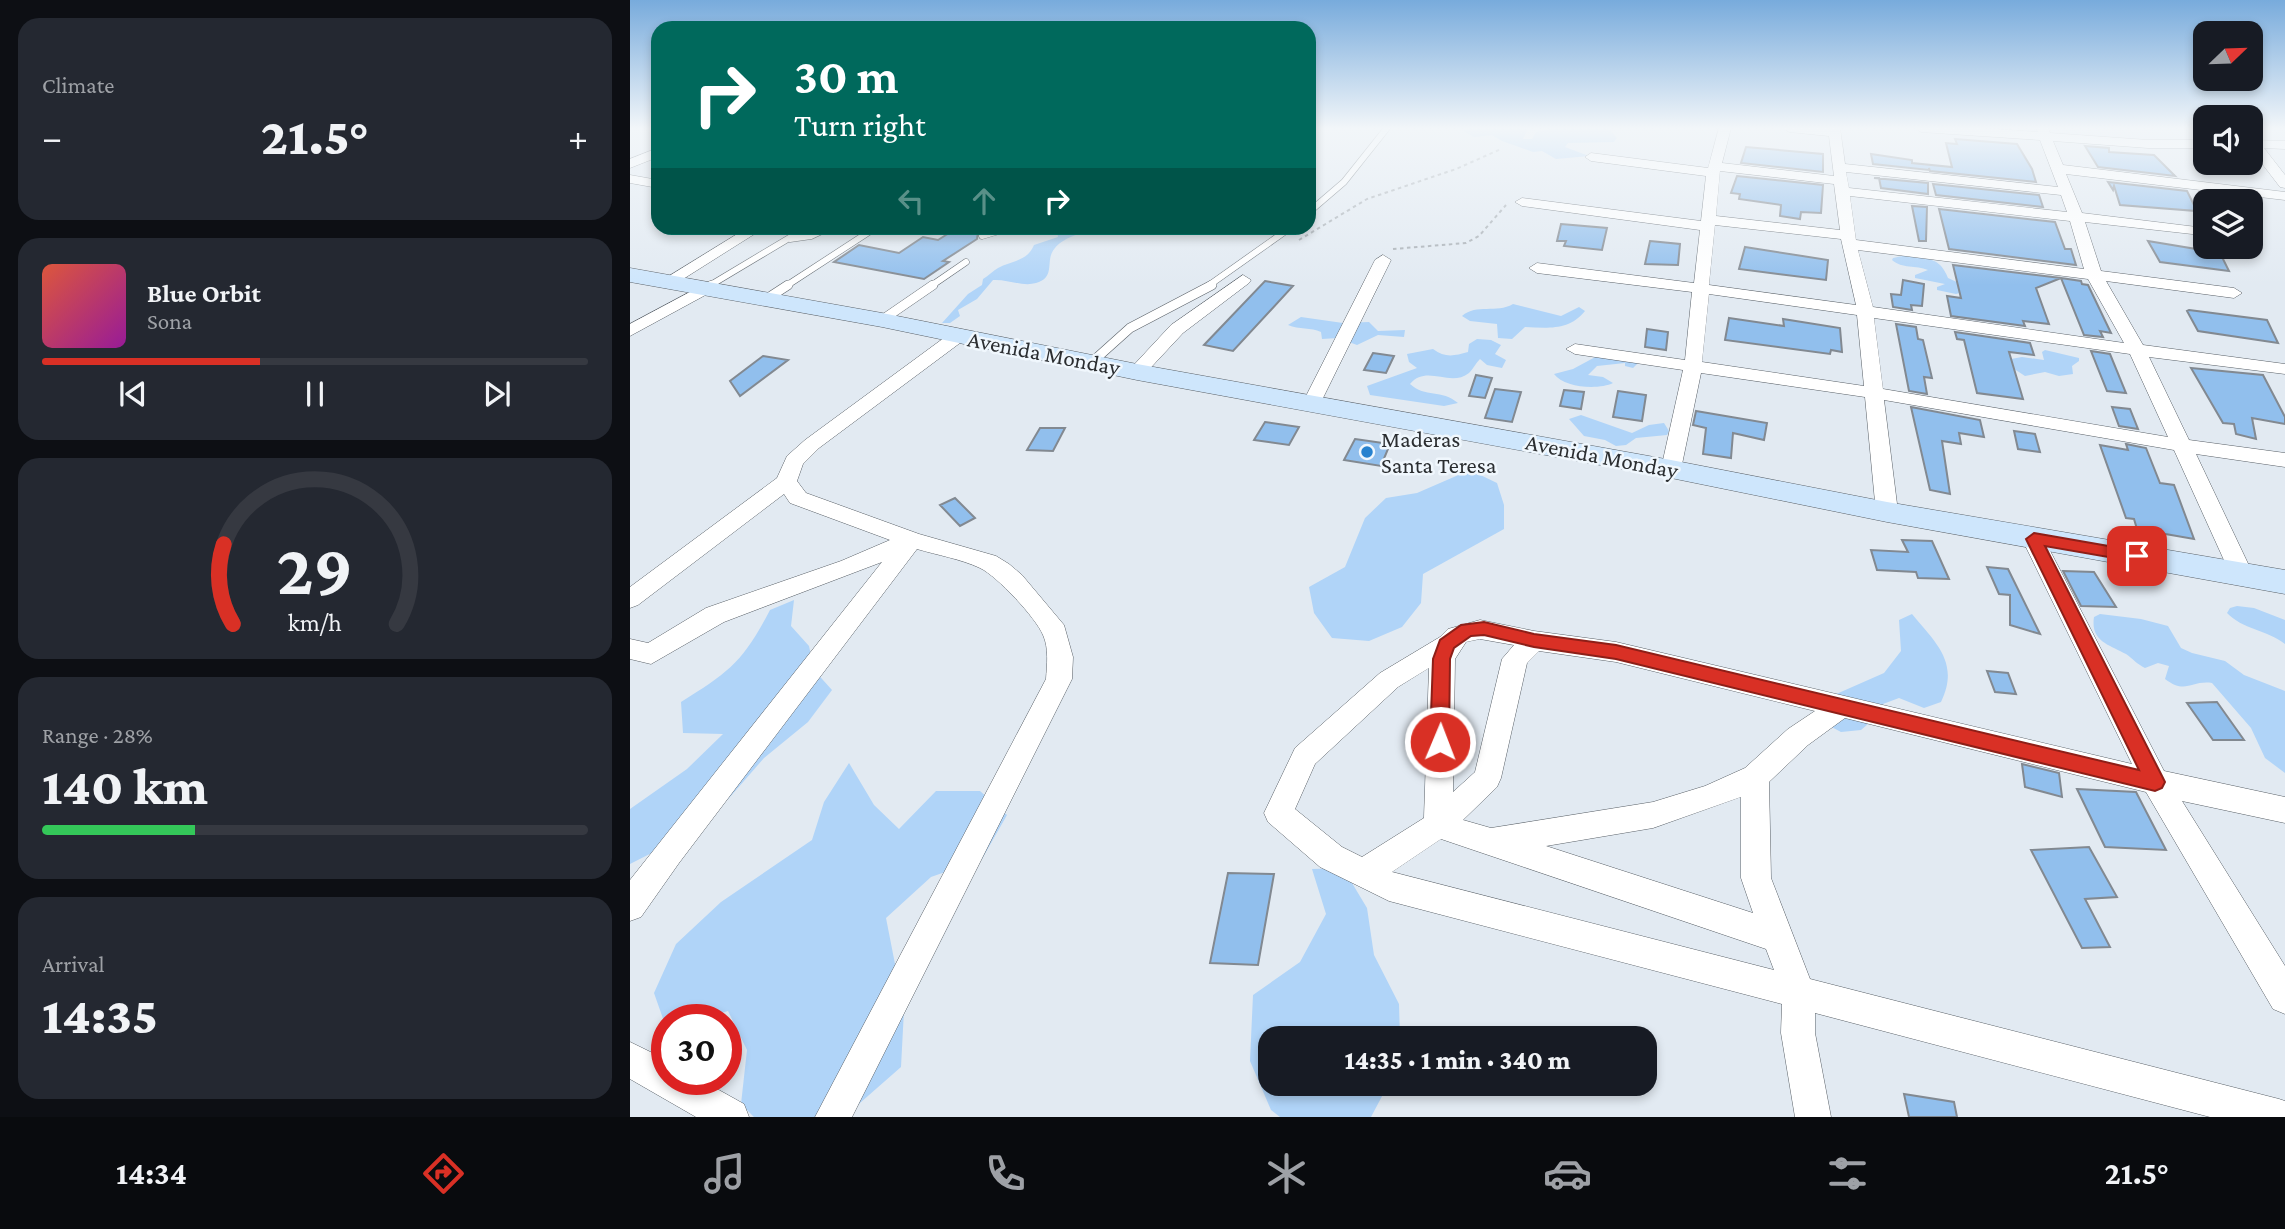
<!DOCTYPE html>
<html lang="en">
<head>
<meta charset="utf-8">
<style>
  body { margin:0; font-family:"Crimson Pro",serif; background:#242831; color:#f1f3f6; height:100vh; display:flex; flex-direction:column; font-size:26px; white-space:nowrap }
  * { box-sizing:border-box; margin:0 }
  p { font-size:23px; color:#9ea1a6 }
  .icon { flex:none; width:38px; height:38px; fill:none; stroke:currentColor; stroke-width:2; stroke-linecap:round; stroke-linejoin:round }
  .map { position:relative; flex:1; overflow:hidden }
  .panel { display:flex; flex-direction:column; gap:18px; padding:18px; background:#0d0f14; width:630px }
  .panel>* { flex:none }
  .top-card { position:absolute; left:21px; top:21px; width:665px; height:214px; border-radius:21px; box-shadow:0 4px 10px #0003; background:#00695c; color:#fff; overflow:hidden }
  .needle { width:46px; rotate:67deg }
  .buttons { position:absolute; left:1563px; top:21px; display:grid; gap:14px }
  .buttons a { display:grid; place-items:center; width:70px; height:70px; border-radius:14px; background:#171b24; box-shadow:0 4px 10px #0003; font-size:35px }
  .speed { position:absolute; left:21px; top:1004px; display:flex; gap:14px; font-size:35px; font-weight:700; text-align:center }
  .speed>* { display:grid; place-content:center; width:91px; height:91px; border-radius:50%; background:#171b24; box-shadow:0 4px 10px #0003; line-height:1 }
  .speed .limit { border:10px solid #d22; background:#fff; color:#111 }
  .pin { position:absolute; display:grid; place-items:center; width:60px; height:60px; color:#fff; margin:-30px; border-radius:14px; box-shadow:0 4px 10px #0006 }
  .me { position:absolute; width:77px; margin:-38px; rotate:1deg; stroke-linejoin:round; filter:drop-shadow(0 0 5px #0008) }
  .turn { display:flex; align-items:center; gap:24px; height:147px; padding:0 28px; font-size:32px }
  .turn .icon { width:91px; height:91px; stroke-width:2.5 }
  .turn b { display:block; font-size:49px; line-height:60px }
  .lanes { display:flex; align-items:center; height:66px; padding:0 28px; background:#0003; justify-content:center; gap:35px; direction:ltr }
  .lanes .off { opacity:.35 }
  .big { font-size:52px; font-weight:800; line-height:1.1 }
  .panel .tile { flex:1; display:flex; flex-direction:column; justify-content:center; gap:10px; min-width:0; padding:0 24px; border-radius:21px; background:#242831 }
  .panel .dial { align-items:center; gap:0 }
  .dial svg { height:182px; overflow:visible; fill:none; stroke:#363941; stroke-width:7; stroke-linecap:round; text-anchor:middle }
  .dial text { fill:#f1f3f6; stroke:none }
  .song { display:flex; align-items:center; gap:21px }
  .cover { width:84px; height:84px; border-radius:10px; background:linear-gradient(135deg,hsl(10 70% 55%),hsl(300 70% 35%)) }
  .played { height:7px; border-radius:4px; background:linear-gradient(90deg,#d93025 40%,#363941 40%) }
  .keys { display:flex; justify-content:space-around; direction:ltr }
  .heat { display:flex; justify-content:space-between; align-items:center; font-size:38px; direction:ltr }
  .charge { height:10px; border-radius:5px; background:linear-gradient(90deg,#34c759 28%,#363941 0) }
  .trip { position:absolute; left:628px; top:1026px; width:399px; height:70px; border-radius:21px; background:#171b24; box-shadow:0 4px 10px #0003; font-weight:800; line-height:70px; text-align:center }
  .tab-bar { display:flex; height:112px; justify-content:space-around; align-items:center; background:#090b0e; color:#9ea1a6 }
  .tab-bar .icon { width:49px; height:49px }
  .tab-bar .selected { color:#d93025 }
  .tab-bar b { font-size:32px; color:#f1f3f6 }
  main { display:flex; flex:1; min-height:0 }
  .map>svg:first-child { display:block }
  .green { fill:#b0d4f8 }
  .building { fill:#91bfed; stroke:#828991; stroke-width:2 }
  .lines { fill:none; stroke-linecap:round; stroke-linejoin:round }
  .lane-far1-casing { stroke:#596067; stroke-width:7 }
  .lane-casing { stroke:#596067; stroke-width:10 }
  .street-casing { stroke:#596067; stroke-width:1 }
  .secondary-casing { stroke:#596067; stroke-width:1 }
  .path { stroke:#a7aeb4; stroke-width:2; stroke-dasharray:3.5 3.5; stroke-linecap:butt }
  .lane-far1 { stroke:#fff; stroke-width:6 }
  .lane { stroke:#fff; stroke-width:9 }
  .street { fill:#fff; fill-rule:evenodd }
  .secondary { fill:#cee6fc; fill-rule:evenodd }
  .route { fill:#d93025; stroke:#8d1f18; stroke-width:2 }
  .poi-dot { fill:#2782cf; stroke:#f0f7fd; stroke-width:2.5 }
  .labels { text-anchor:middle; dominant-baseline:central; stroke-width:5; stroke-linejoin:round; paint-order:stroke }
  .street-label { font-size:23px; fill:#2b2e31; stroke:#f0f7fd }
  .poi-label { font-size:23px; fill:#2b2e31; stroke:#f0f7fd; text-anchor:start }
</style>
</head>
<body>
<main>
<section class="panel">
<div class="tile"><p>Climate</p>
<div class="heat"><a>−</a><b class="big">21.5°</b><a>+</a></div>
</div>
<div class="tile">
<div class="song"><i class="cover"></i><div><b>Blue Orbit</b><p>Sona</p></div></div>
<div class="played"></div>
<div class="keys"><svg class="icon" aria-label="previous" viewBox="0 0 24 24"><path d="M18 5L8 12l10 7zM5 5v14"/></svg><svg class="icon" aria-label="pause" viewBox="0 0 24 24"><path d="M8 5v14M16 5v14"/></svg><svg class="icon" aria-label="next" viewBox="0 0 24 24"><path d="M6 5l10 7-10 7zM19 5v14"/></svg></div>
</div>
<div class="tile dial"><svg viewBox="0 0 100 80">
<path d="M14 69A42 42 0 1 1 86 69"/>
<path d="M14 69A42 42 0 0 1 10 34" stroke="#d93025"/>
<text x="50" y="56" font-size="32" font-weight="700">29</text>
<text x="50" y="72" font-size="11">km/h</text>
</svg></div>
<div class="tile"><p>Range · 28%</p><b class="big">140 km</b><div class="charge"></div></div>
<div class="tile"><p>Arrival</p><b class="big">14:35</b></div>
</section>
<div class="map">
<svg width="1655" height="1117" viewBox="0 0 1655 1117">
  <rect width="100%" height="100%" fill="#e2eaf2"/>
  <path class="green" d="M839 128H898L893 139H902L906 132 924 128H978L987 138 984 142 938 143 935 147 959 156 926 159 912 151 903 152 872 141 862 135 844 137 834 131Z
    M430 228H470C455 232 435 236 425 248 414 260 427 277 406 283 392 287 378 279 363 280L347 299 328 310 330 316 320 323H312L338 294 352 285 353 279C358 276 363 271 368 268 382 260 397 262 404 245L428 237 427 231Z
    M1277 255C1298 259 1310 257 1318 278L1329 283 1336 291 1326 294 1307 290V287L1315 284 1285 278V275L1298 270C1286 265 1272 269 1262 260L1263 258Z
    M883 304 931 316 949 307 955 311C939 331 917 328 895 327L882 339 868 338 867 324 840 321 832 316C847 303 866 314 883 304Z
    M671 317 713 323 739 322 748 331 775 330 774 337 748 335 727 345 708 338 692 339 691 332C681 327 669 330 658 325Z
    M847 339 861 340 871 345 865 354 876 360 872 368 857 365 850 359C846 363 843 369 839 373 820 388 797 364 780 384 795 398 812 389 828 403L814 406 740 395 737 386 787 368 779 362 777 354 803 349C815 358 824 356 838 352L839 344Z
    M1415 350 1449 358V361L1442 366 1443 374 1429 376 1415 372 1395 376 1378 365 1381 359 1392 357 1414 360 1412 352Z
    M969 355 1009 362 1003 368 995 366V363L967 366 958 375 973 377 983 383C969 390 934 388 924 374L943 369Z
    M951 415 1002 433 1019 425 1034 423 1039 431 1037 435 1006 438 996 445 986 446 975 440 954 436 939 419Z
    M840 470 867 483 874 505V529L793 574 791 603 772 627 739 641 702 638 684 613 679 587 715 567 735 518 756 498 787 493Z
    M164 600 161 626 179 646 184 670 202 690 178 722 134 758 100 797 61 833 0 864V809L57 769 93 734 53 733 51 702C99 672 113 662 140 610Z
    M1607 606 1624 608 1655 620V644C1637 630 1612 629 1597 613L1600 608Z
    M1282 614C1306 643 1330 663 1311 702L1294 708 1269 698 1253 704 1245 718 1231 730 1211 732 1192 722 1204 695 1254 673 1271 651 1269 620Z
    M1470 614 1511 619 1538 626 1551 648 1562 653 1595 661 1614 675 1655 691V773L1635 758 1621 728 1582 683C1561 680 1556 695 1535 679L1539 666 1528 663 1515 668C1507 664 1503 659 1496 654 1481 645 1460 642 1464 617Z
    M219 763 244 805 269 829 306 791H350L377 815 352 859 301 877 256 918 274 1010 271 1067 214 1117H124L111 1104 117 1050 98 1011 69 1020H37V1030L24 993 46 944 91 902 182 840 194 802Z
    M713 868 737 908 744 955 769 1004 770 1038H640V1083H759L741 1117H650L641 1110 620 1061 623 995 670 962 696 914 682 869Z"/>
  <path class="building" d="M1325 139 1387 144 1402 169 1406 182 1300 171 1299 168V170L1243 164 1241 154 1282 160V163L1322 167 1316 143 1327 144Z
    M1455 146 1479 148V152L1524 155 1545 176 1468 167Z
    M1116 147 1193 154V172L1111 163Z
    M1107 176 1193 185 1191 213 1171 212 1170 219 1150 216 1151 205 1109 199 1110 194 1101 193Z
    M1244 178 1298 183V194L1251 188 1249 178Z
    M1478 182 1557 191 1567 211 1490 205 1484 186 1483 190Z
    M1303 184 1409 195 1413 207 1306 195Z
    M1282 206 1297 207 1296 241H1289Z
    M1309 209 1425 222 1435 249H1441L1446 265 1319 249Z
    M931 224 977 228 972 250 934 246 936 241H927Z
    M327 228H361L348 232 347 239 313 261 319 262 294 279 204 262 229 245 269 253 293 237 308 240Z
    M1020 241 1050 244 1048 265 1015 264Z
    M1518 241 1590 253 1599 271 1530 262Z
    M1115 247 1198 260 1196 280 1109 269Z
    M1323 265 1431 278 1406 288 1419 324 1393 321 1395 326 1321 316 1317 296 1331 298Z
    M1431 278 1451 281 1452 284 1458 285 1481 333 1470 331 1473 337 1454 335Z
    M1273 280 1294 284 1292 306 1281 305 1282 310 1263 307 1261 294 1271 295Z
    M635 281 663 286 603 351 574 345Z
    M1559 310 1637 320 1648 343 1568 331 1557 311Z
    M1099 318 1154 326 1153 319 1210 328 1212 352 1201 350 1200 354 1095 340Z
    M1266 324 1286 327 1288 339 1293 340 1302 378 1294 377 1297 394 1279 391Z
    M1017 329 1038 332 1036 350 1015 347Z
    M1325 332 1400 343 1404 355 1379 352 1393 399 1347 393 1334 340 1327 339Z
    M1461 351 1480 354 1496 393 1477 391Z
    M743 353 764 356 756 373 734 370Z
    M133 356 158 360 110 396 100 381Z
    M1561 368 1633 375 1655 417V424L1622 418 1626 439 1606 434 1604 424 1593 423Z
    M846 375 862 378 855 398 839 396Z
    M865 389 891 392 882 422 855 418Z
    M934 390 954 392 951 409 930 406Z
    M988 391 1016 395 1012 421 983 417Z
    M1281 407 1350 420 1354 437 1329 433 1331 444 1312 441 1320 494 1300 490Z
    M1482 407 1500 409 1508 429 1489 426Z
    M1066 411 1137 423 1134 440 1103 433 1101 458 1073 454 1076 428 1063 425Z
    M635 422 669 427 659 445 624 440Z
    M410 428H435L423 451 397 450Z
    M1384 431 1405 434 1410 452 1388 449Z
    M725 439 760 444 751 466 714 460Z
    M1496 444 1516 448 1530 483 1544 485 1564 539 1507 529 1504 519 1496 518 1470 445 1498 450Z
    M325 498 345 518 330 526 310 505Z
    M1272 540 1302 541 1319 579 1288 578 1286 572 1247 570 1241 550 1278 552Z
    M1357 567 1378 569 1410 634 1380 625V595L1369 594Z
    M1433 571 1464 572 1486 607 1451 606Z
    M1357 671 1378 673 1386 694 1365 692Z
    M1587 702 1614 740H1583L1557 703Z
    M1392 764 1429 773 1432 797 1395 787Z
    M1447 789 1506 792 1536 850 1475 847Z
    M1459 847 1487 897 1455 899 1480 947 1452 948 1401 850Z
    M598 873 644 874 628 965 580 963Z
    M1274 1094 1324 1102 1327 1117H1279Z"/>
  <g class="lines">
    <defs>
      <path id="lane-far1" d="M679 212 714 182 757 128
        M352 236 379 228
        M160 239 181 236 198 228
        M79 286 176 228
        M156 286 245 228
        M301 286 336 262
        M578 286 660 228"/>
      <path id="lane" d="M75 289 82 285
        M135 300 158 285
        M252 320 303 285
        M461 363 500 328 582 285"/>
      <path id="street" d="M1089 128H1101L1092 163 1204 176 1199 136 1159 132 1153 128H1210L1215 164 1428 187 1410 140 1291 132 1285 128H1350L1408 132 1406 128H1418L1420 133 1518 140H1575V148H1518L1423 141 1433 165 1655 192V200L1436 174 1452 213 1575 228V234L1571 235 1455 222 1471 271 1604 288 1612 293 1604 298 1476 281 1513 345 1655 364V374L1519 357 1559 440 1655 453V467L1566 454 1623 574 1619 580 1611 582 1603 580 1544 450 1254 400 1268 512 1265 517 1257 519 1249 517 1246 512 1235 397 1071 373 1051 469 1048 474H1034L1031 469 1053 370 945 354 936 349 945 344 1055 360 1062 292 907 273 899 268 907 263 1064 283 1070 230 892 206 885 202 892 198 1071 221 1076 176 961 161 955 157 961 153 1078 168ZM1090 171 1204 184 1210 230 1086 216ZM1216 172 1431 195 1437 212 1219 188ZM1220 196 1440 221 1454 269 1226 240ZM1085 225 1211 239 1226 305 1079 285ZM1228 250 1458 279 1494 343 1243 307ZM1079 294 1227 315 1234 386 1072 362ZM1244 318 1500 354 1538 437 1253 389Z
        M1620 140 1655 141V149L1634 148 1655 175V188L1650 187 1620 148Z
        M28 148V157L0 168V159Z
        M0 175 28 180V188L0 183Z
        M117 228H134L42 286 36 288 28 283Z
        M753 255 761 260 691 402 689 406H675L673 402 745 260Z
        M613 275 621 280 619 283 553 333 513 376H501L498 372 501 368 541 325Z
        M75 284 83 289 81 292 0 336V324Z
        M328 331 337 336 334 340 189 448 173 464 167 481 176 493 289 534 366 556 379 564 392 575 434 625 443 657 442 679 222 1117H185L416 679C417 665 419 648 413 635 406 618 367 576 350 568 331 559 307 555 287 549L49 863 11 917 0 921V880L252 562 94 622 21 664 0 659V639L18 643 76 608 211 561 260 540 160 503 154 494 8 605 0 608V587L147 478 157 456 175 440 322 332Z
        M1403 531 1411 533 1414 539 1534 771 1655 797V823L1552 801 1655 966V1014L1643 1009 1516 792 1215 718 1178 745 1139 782 1141 878 1180 979 1649 1099 1655 1101V1117H1580L1185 1013V1033L1201 1117H1165L1151 1033 1152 1004 759 901 690 867 638 822 634 813 665 748 750 673 810 637 818 629 850 620 904 631 986 642 1502 764 1392 539 1395 533ZM850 639 884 645 872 659 845 772 823 792 825 659 836 642ZM909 651 986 662 1185 711 1158 729 1115 768 1075 786 1023 802 861 828 833 820 867 787 871 778 897 663ZM799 668 794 818 732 857 712 847 665 809 685 764 768 687ZM1111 797V878L1123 913 916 846 1023 828ZM811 839 1136 949 1144 970 762 872Z
        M0 1042 37 1060V1080H71L114 1104 119 1117H66L0 1079Z"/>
      <path id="secondary" d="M0 268 252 313 507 364 1041 460 1257 502 1655 570V594L1257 522 1041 478 507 380 252 327 0 282Z"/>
    </defs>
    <use href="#lane-far1" class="lane-far1-casing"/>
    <use href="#lane" class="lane-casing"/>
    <use href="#street" class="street-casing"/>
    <use href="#secondary" class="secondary-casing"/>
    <path class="path" d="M669 240 737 199 826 169 871 149
      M763 249 836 243 849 236 876 205"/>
    <use href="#lane-far1" class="lane-far1"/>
    <use href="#lane" class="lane"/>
    <use href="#street" class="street"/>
    <use href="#secondary" class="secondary"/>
  </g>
  <linearGradient id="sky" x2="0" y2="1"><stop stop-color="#78abdc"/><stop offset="0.45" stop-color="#f2f6f9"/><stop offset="1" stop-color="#f2f6f9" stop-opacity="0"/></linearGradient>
  <rect width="1655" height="285" fill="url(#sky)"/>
  <path class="route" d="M1404 533 1507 551 1515 556 1507 562 1415 546 1532 776 1535 782 1532 788 1525 791 986 659 904 647 854 635 841 636 824 648 820 659 819 742 817 748 810 750 803 748 800 742 803 659 810 640 831 625 854 622 904 634 986 645 1509 770 1396 539Z"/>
  <circle class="poi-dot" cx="737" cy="452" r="7"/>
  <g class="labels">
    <g class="street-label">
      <text transform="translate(414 353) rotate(11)">Avenida Monday</text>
      <text transform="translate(972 456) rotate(11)">Avenida Monday</text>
    </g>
    <g class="poi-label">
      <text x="751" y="439">Maderas<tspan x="751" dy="26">Santa Teresa</tspan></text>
    </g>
  </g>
</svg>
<div class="buttons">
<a><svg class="needle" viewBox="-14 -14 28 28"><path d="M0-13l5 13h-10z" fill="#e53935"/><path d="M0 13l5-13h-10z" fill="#9ea1a6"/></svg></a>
<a><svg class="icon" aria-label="sound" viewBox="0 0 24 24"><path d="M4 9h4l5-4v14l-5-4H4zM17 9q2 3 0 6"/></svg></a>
<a><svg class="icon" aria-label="layers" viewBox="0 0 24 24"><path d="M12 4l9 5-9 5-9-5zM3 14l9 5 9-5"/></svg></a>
</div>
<div class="speed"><div class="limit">30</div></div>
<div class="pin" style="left:1507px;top:556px;background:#d93025"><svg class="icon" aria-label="arrive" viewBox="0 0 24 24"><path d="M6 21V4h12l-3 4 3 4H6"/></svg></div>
<svg class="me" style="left:810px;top:742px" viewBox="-20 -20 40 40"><circle r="17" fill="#d93025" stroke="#fff" stroke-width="3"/><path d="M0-11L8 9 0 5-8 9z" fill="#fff"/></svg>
<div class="trip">14:35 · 1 min · 340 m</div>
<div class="top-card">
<div class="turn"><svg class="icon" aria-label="right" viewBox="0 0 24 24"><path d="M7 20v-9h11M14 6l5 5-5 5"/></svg><div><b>30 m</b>Turn right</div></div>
<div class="lanes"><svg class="icon off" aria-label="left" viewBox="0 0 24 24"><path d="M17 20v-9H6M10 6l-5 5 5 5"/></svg><svg class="icon off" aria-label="ahead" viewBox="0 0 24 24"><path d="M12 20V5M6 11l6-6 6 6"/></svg><svg class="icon" aria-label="right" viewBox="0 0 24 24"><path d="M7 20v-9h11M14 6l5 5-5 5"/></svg></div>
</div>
</div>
</main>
<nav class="tab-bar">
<b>14:34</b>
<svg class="icon selected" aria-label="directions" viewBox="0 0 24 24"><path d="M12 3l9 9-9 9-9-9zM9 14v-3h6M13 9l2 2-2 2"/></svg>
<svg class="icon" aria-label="music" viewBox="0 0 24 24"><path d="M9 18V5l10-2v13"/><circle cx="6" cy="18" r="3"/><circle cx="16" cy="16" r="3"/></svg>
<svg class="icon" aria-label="phone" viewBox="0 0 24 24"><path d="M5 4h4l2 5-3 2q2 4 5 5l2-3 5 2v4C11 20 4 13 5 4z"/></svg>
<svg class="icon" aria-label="climate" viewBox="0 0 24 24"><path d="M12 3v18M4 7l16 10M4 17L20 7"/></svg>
<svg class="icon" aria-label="car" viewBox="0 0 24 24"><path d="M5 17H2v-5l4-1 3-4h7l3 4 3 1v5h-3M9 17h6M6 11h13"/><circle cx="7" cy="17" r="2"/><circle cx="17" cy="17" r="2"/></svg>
<svg class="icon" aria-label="filters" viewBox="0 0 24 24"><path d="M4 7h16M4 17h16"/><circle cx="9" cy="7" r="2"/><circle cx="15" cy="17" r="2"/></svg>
<b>21.5°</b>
</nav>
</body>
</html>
